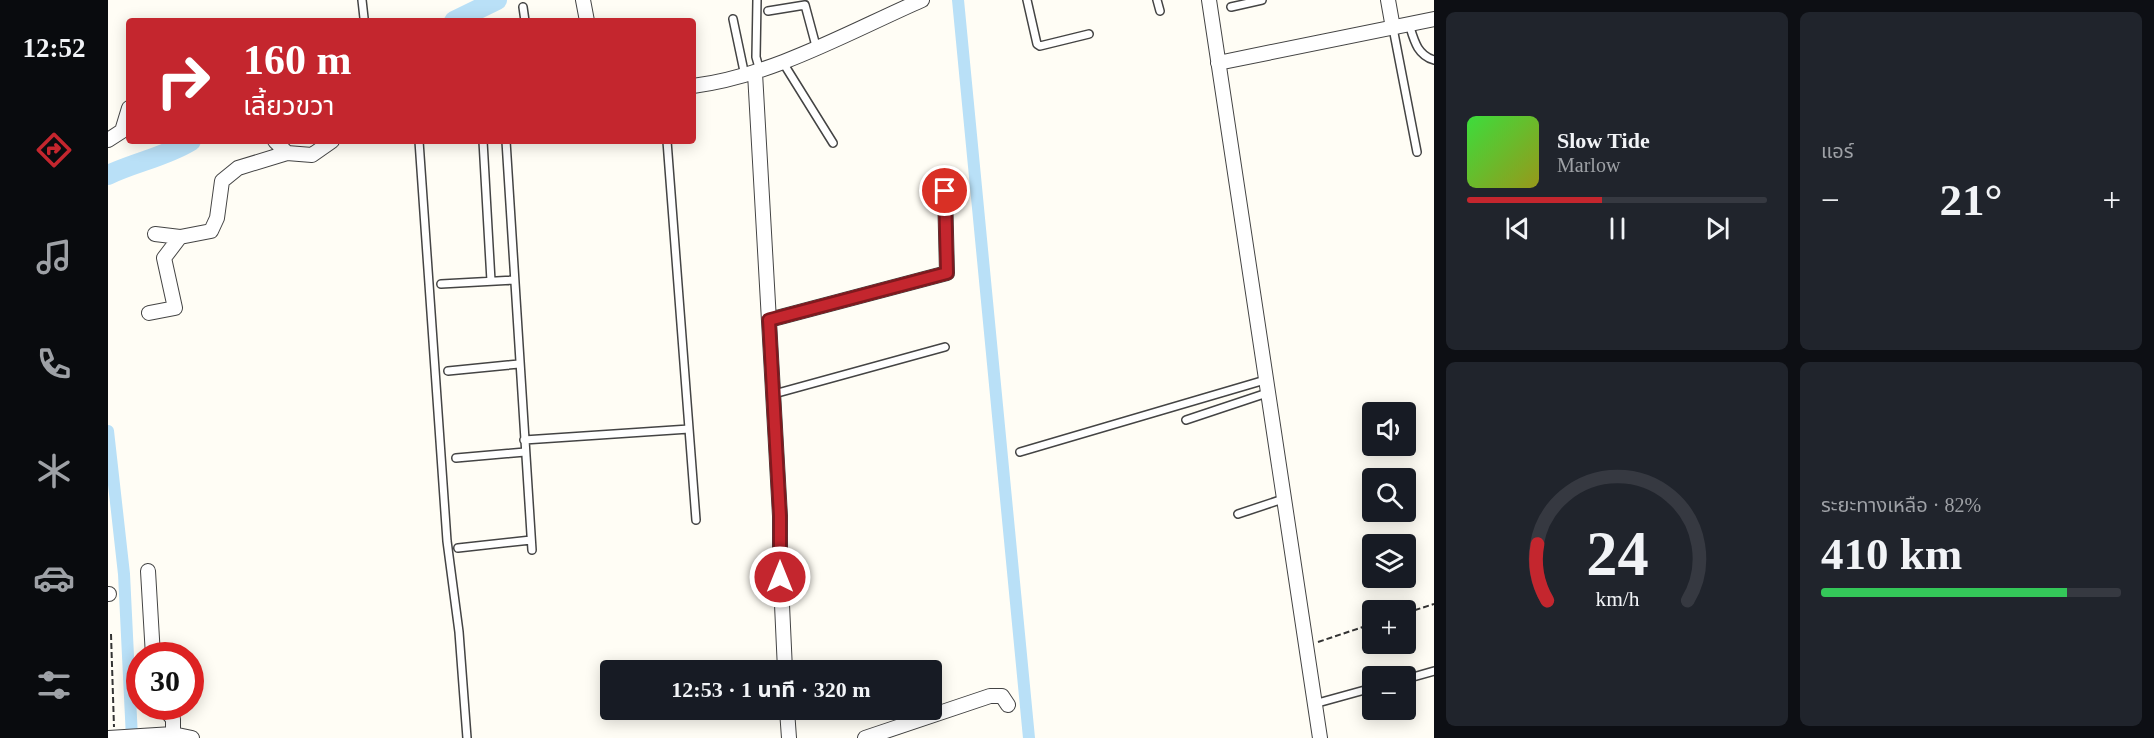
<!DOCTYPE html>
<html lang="th">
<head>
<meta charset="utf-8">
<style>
  body { margin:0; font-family:"Times New Roman","Noto Sans Thai",serif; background:#20242c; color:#f1f3f6; height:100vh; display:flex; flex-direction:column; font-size:22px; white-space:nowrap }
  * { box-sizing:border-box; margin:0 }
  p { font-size:20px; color:#9ea1a6 }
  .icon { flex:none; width:33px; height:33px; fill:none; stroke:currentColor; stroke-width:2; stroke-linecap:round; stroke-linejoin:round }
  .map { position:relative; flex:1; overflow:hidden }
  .details { display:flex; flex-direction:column; gap:12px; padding:12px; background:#0d0f14; width:720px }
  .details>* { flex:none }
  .banner { position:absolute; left:18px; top:18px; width:570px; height:126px; border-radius:6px; box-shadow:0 3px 15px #0003; background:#c4262e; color:#fff; overflow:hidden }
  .fabs { position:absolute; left:1254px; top:402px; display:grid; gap:12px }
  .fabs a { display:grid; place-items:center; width:54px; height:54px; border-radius:6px; background:#171b24; box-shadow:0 3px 15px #0003; font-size:30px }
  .speed { position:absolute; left:18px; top:642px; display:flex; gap:12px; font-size:30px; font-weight:700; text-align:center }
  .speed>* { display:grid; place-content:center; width:78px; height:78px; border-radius:50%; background:#171b24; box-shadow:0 3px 15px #0003; line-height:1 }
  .speed .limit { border:9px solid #d22; background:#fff; color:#111 }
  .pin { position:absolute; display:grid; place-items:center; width:51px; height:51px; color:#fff; margin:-26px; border:3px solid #fff; border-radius:50%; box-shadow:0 2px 6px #0007 }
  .me { position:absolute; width:66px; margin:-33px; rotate:0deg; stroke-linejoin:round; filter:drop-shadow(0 0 4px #0008) }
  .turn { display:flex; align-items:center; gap:21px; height:126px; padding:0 18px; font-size:27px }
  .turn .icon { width:78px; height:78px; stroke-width:2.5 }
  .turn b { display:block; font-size:42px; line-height:51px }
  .big { font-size:45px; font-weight:700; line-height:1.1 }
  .details .tile { flex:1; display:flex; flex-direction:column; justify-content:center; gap:9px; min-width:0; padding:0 21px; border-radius:9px; background:#20242c }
  .details .dial { align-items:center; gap:0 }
  .dial svg { height:156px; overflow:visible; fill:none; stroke:#363941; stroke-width:7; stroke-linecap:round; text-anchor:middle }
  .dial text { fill:#f1f3f6; stroke:none }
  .song { display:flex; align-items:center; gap:18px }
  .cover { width:72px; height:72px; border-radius:9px; background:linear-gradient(135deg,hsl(120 70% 55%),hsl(60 70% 35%)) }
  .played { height:6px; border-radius:3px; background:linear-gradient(90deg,#c4262e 45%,#363941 45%) }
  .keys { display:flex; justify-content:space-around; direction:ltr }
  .heat { display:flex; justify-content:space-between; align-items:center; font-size:33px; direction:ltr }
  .charge { height:9px; border-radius:4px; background:linear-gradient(90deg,#34c759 82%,#363941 0) }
  .details .tiles { flex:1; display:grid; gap:12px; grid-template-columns:repeat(2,1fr) }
  .trip { position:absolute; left:492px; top:660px; width:342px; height:60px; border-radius:6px; background:#171b24; box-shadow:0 3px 15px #0003; font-weight:700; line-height:60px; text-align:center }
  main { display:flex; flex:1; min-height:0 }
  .menu { display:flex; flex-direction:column; width:108px; justify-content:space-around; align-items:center; background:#090b0e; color:#9ea1a6 }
  .menu .icon { width:42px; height:42px }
  .menu .on { color:#c4262e }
  .menu b { font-size:27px; color:#f1f3f6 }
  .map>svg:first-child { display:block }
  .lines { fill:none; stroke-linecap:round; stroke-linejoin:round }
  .canal { stroke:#b9e0f7; stroke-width:12 }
  .river { stroke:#b9e0f7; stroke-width:20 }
  .lane-casing { stroke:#444; stroke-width:10 }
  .street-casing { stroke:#444; stroke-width:16 }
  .path { stroke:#333; stroke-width:2; stroke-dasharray:6 3; stroke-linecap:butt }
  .lane { stroke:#fff; stroke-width:7 }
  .street { stroke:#fff; stroke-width:14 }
  .route-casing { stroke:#7f191e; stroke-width:15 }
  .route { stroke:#c4262e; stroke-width:10 }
</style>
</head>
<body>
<main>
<nav class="menu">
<b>12:52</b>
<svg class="icon on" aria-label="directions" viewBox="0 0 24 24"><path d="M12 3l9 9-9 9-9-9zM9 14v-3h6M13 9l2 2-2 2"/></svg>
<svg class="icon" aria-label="music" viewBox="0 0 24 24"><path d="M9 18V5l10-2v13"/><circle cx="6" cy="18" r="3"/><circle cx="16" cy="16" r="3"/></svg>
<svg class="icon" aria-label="phone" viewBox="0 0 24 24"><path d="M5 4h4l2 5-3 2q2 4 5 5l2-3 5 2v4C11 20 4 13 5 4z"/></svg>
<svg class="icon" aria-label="climate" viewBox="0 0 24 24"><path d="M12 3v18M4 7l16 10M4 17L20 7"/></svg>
<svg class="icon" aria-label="car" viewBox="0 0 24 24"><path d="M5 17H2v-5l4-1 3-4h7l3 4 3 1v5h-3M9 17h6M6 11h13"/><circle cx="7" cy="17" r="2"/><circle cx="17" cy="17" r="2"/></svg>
<svg class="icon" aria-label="filters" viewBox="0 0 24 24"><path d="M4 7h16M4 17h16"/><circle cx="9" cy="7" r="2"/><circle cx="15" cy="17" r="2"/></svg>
</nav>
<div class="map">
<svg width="1326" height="738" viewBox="0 0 1326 738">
  <rect width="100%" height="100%" fill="#fffdf5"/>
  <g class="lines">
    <path class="canal" d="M850 0 921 738
      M0 431 16 574 24 738"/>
    <path class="river" d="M346 21 389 0
      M0 175C27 162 57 157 83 141"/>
    <defs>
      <path id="lane" d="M254 0 256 18
        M649 0 648 57 652 71
        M919 0 929 44 932 46 981 34
        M1049 0 1052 11
        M415 7 417 21
        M1123 7 1154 0
        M660 11 697 5 708 46
        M625 19 637 76
        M1301 24C1306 40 1309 55 1326 60
        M1285 28 1309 152
        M674 61 725 143
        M311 141 339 541 351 632 359 738
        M375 141 383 281
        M398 141 424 550
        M559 141 588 520
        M333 284 406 280
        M340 371 411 364
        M666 394 837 347
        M1078 420 1159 393
        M416 440 581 429
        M912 452 1157 380
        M348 458 417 452
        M1130 514 1175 499
        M350 548 423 540
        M1298 679 1326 671
        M1206 704 1264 688"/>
      <path id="street" d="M475 0 479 21
        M1101 0 1212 738
        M1280 0 1285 28
        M1110 63 1326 19
        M647 73 672 516V561L677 670
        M585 86C664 76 741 32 814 0
        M0 140 14 131 21 108
        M167 141 179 153 204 155 224 141
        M47 234 72 237 103 231 109 218 114 181 130 168 179 153
        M41 313 67 308 56 258 72 237
        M661 320 839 273 837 191
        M40 571 45 656
        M0 594H1
        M54 706 65 719V734
        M679 710 681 738
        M0 738 65 734 84 738
        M757 738 882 696H894L900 705"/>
    </defs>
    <use href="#lane" class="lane-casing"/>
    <use href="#street" class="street-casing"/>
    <path class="path" d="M1298 613 1326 604
      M3 634 6 727
      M1210 642 1264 624"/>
    <use href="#lane" class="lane"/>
    <use href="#street" class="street"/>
  </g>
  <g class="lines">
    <defs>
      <path id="route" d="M672 577V516L661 320 839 273 837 191"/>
    </defs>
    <use href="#route" class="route-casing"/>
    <use href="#route" class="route"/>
  </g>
</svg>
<div class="fabs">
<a><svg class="icon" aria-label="sound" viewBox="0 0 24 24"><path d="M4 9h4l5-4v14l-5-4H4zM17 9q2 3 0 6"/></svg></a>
<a><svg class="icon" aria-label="search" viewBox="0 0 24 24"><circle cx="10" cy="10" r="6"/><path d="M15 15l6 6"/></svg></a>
<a><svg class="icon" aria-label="layers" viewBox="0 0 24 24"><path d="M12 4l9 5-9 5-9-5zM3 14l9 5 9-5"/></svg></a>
<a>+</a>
<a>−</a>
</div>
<div class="speed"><div class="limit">30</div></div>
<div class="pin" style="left:837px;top:191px;background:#d93025"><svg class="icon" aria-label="arrive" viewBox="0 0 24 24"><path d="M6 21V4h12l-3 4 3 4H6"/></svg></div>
<svg class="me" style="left:672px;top:577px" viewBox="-20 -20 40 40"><circle r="17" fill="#c4262e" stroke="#fff" stroke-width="3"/><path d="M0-11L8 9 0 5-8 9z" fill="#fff"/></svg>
<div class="trip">12:53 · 1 นาที · 320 m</div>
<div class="banner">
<div class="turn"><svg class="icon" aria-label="right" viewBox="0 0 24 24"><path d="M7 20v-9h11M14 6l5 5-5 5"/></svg><div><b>160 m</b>เลี้ยวขวา</div></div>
</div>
</div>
<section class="details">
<div class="tiles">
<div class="tile">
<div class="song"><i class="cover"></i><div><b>Slow Tide</b><p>Marlow</p></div></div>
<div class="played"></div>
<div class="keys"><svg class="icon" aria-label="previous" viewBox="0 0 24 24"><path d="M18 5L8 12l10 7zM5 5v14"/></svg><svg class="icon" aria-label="pause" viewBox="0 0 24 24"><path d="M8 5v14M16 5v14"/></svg><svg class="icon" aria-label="next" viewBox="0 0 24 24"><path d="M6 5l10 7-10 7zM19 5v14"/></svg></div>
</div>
<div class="tile"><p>แอร์</p>
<div class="heat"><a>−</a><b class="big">21°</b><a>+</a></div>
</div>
<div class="tile dial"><svg viewBox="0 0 100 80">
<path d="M14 69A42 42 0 1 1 86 69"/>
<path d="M14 69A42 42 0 0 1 9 40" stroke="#c4262e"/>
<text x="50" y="56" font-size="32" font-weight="700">24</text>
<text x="50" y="72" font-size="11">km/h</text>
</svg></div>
<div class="tile"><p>ระยะทางเหลือ · 82%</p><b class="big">410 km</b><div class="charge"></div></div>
</div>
</section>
</main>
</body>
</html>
